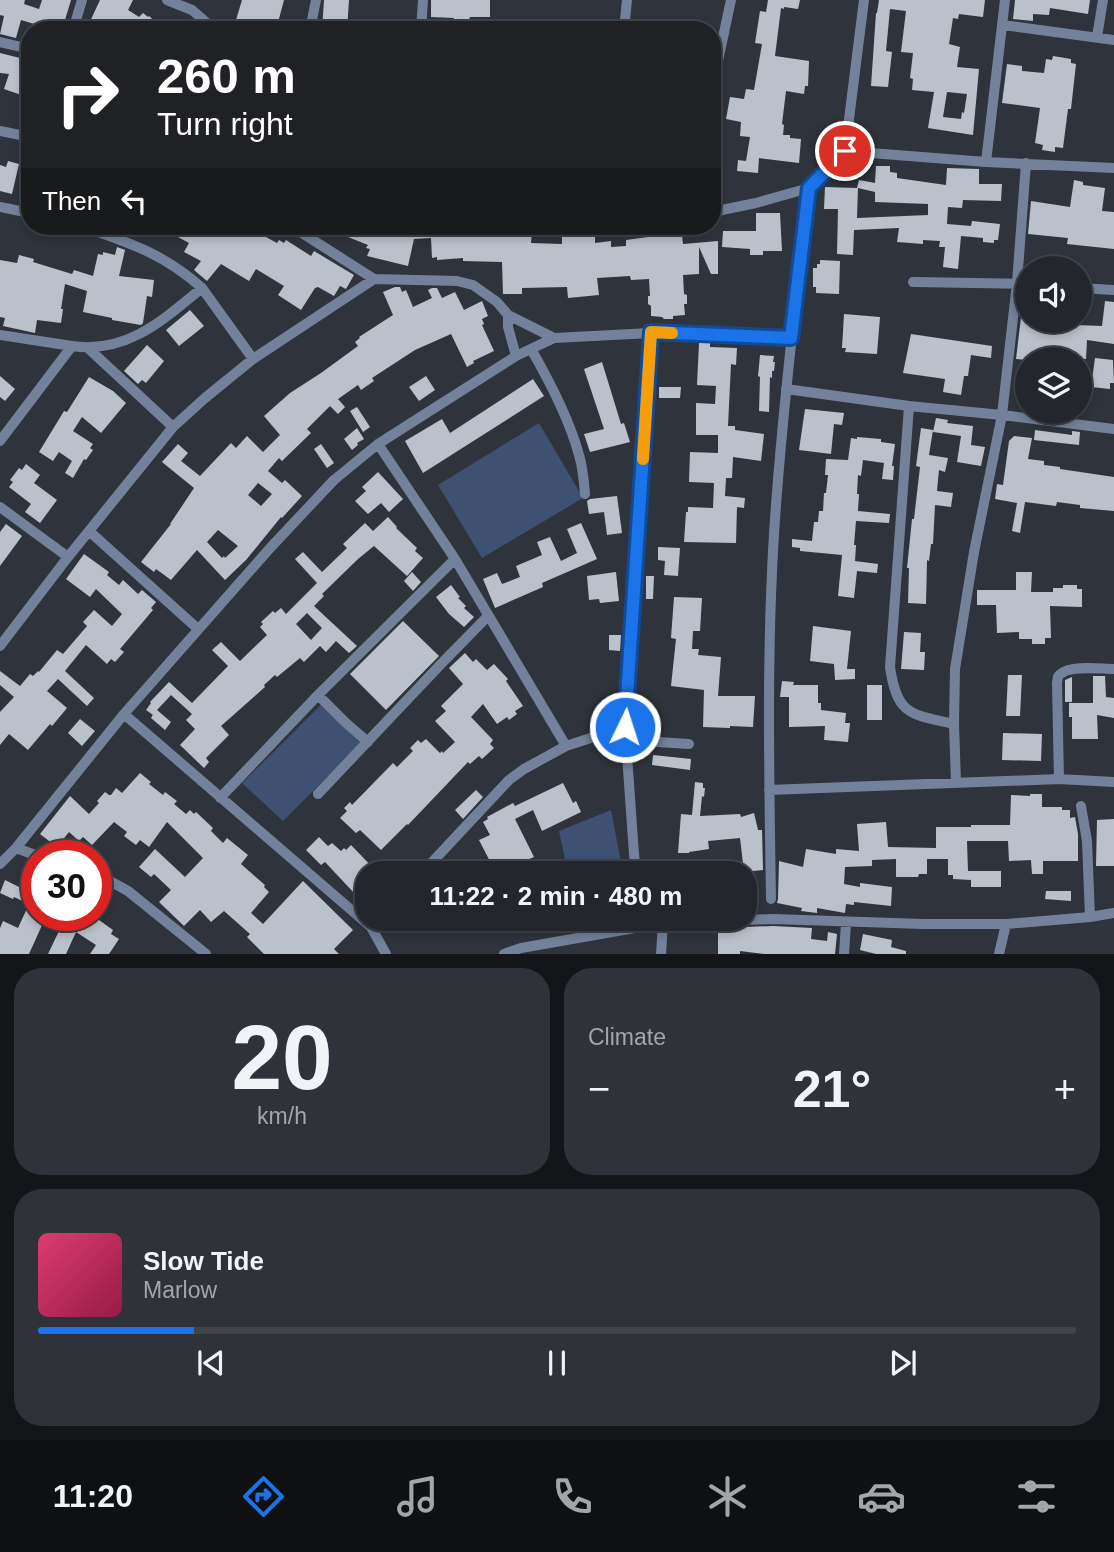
<!DOCTYPE html>
<html lang="en">
<head>
<meta charset="utf-8">
<style>
  body { margin:0; font-family:Arial,sans-serif; background:#2f3339; color:#f1f3f6; height:100vh; display:flex; flex-direction:column; font-size:26px; white-space:nowrap }
  * { box-sizing:border-box; margin:0 }
  p { font-size:23px; color:#a3a5aa }
  .icon { flex:none; width:38px; height:38px; fill:none; stroke:currentColor; stroke-width:2; stroke-linecap:round; stroke-linejoin:round }
  .map { position:relative; height:954px; overflow:hidden }
  .sheet { display:flex; flex-direction:column; gap:14px; padding:14px; background:#131519; flex:1 }
  .sheet>* { flex:none }
  .banner { position:absolute; left:21px; top:21px; width:700px; height:214px; border-radius:28px; box-shadow:0 4px 10px #0003,0 0 0 2px #404449; background:#202124; color:#fff; overflow:hidden }
  .fabs { position:absolute; left:1015px; top:256px; display:grid; gap:14px }
  .fabs a { display:grid; place-items:center; width:77px; height:77px; border-radius:50%; background:#23272d; box-shadow:0 4px 10px #0003,0 0 0 2px #404449; font-size:35px }
  .speed { position:absolute; left:21px; top:840px; display:flex; gap:14px; font-size:35px; font-weight:700; text-align:center }
  .speed>* { display:grid; place-content:center; width:91px; height:91px; border-radius:50%; background:#23272d; box-shadow:0 4px 10px #0003,0 0 0 2px #404449; line-height:1 }
  .speed .limit { border:10px solid #d22; background:#fff; color:#111 }
  .pin { position:absolute; display:grid; place-items:center; width:60px; height:60px; color:#fff; margin:-30px; border:4px solid #fff; border-radius:50%; box-shadow:0 2px 7px #0007 }
  .me { position:absolute; width:77px; margin:-38px; rotate:4deg; stroke-linejoin:round; filter:drop-shadow(0 0 5px #0008) }
  .turn { display:flex; align-items:center; gap:24px; height:147px; padding:0 21px; font-size:32px }
  .turn .icon { width:91px; height:91px; stroke-width:2.5 }
  .turn b { display:block; font-size:49px; line-height:60px }
  .then { display:flex; align-items:center; height:66px; padding:0 21px; background:#0003; gap:14px; font-size:26px }
  .big { font-size:52px; font-weight:600; line-height:1.1 }
  .sheet .widget { flex:1; display:flex; flex-direction:column; justify-content:center; gap:10px; min-width:0; padding:0 24px; border-radius:28px; background:#2f3339 }
  .sheet .dial { align-items:center; gap:0 }
  .dial b { font-size:91px; line-height:1 }
  .song { display:flex; align-items:center; gap:21px }
  .cover { width:84px; height:84px; border-radius:10px; background:linear-gradient(135deg,hsl(340 70% 55%),hsl(340 70% 35%)) }
  .played { height:7px; border-radius:4px; background:linear-gradient(90deg,#1a73e8 15%,#404449 15%) }
  .keys { display:flex; justify-content:space-around; direction:ltr }
  .heat { display:flex; justify-content:space-between; align-items:center; font-size:38px; direction:ltr }
  .sheet .tiles { flex:1; display:grid; gap:14px; grid-template-columns:1fr 1fr }
  .widget:last-child { grid-column:span 2 }
  .trip { position:absolute; left:355px; top:861px; width:402px; height:70px; border-radius:28px; background:#23272d; box-shadow:0 4px 10px #0003,0 0 0 2px #404449; font-weight:600; line-height:70px; text-align:center }
  .dock { display:flex; height:112px; justify-content:space-around; align-items:center; background:#0e1012; color:#a3a5aa }
  .dock .icon { width:49px; height:49px }
  .dock .active { color:#1a73e8 }
  .dock b { font-size:32px; color:#f1f3f6 }
  .map>svg:first-child { display:block }
  .green { fill:#3e5172 }
  .building { fill:#bbc1cb; fill-rule:evenodd }
  .lines { fill:none; stroke-linecap:round; stroke-linejoin:round }
  .minor { stroke:#73829a; stroke-width:10 }
  .route-casing { stroke:#114b97; stroke-width:18 }
  .route { stroke:#1a73e8; stroke-width:12 }
  .slow { stroke:#f59e0b; stroke-width:12 }
</style>
</head>
<body>
<div class="map">
<svg width="1114" height="954" viewBox="0 0 1114 954">
  <rect width="100%" height="100%" fill="#2f343c"/>
  <path class="green" d="M539 423 583 498 482 558 438 485Z
    M324 702 362 742 283 821 242 783Z
    M611 810 623 873H568L559 831Z"/>
  <path class="building" d="M0 0H25L24 4 39 9 42 0H71L62 30H54L21 20 16 38 0 34 4 16 0 15Z
    M100 0H133L128 10 139 17 143 13 148 17 149 16 164 30H86Z
    M242 0H284L276 30H266L252 25 250 30H233Z
    M324 0H349L347 30H322Z
    M431 0H490V17H470L466 30H450L454 18 431 17Z
    M768 0H800L798 9 784 7V9L781 8 775 56 809 61 808 86H805L804 94 786 91 782 124 784 125 783 135H790V138L801 139 799 163 759 158 758 173 737 171 738 160 746 161 750 137 740 136 741 122 726 119 730 97 744 99 746 89 754 90 762 44 755 43 760 11 766 12Z
    M879 0H985L983 17 959 14 958 19 953 18 949 44 960 47 957 67 979 69 973 135 928 128 934 92 912 90 913 79 910 78 913 53 901 52 906 11 890 9 886 51 892 52 888 87 871 86 876 13H877ZM947 92 967 94 964 113 962 112 961 119 943 117Z
    M1015 0H1090L1088 14 1050 8 1049 15 1033 14V21L1013 19Z
    M0 53 20 58 21 55 30 59V98L4 89 9 74 0 73Z
    M1053 56 1071 59V63L1076 64 1071 109H1068L1063 148 1055 147V152L1042 150 1043 145 1035 143 1040 108 1002 103 1007 64 1022 66V71L1044 73 1046 59 1052 60Z
    M8 161 19 164 12 194 0 191V165L6 167Z
    M876 166H890V172L897 173V178L946 185 947 168 979 169V184H1002L1001 201 963 200 962 208 948 207 947 224 971 226 972 221 1000 224 998 240H994V243L983 242V238L961 236 958 269 943 267 945 247H939L940 241 923 240V244L897 242 899 228 854 230 853 255 837 254 838 209H824L825 187 857 188 859 180 875 183ZM858 188 875 192V202L928 204V215L857 218Z
    M1074 180 1083 182V185L1105 188 1102 211 1114 212V249L1067 244 1068 238 1028 234 1031 201 1070 207Z
    M756 213H780L782 251H763V255H750V249L722 247 723 231H756Z
    M170 226H246L277 243 279 240 284 243 286 240 311 256 314 251 354 275 346 289 340 286 334 296 318 287 315 288 301 310 278 295 284 286 256 269 249 281 221 264 207 281 194 270 201 261 184 252 189 243 167 231Z
    M352 226H458L459 227 525 226V231L532 232 531 243 562 244V231L595 230V243L611 241V247L626 246V240L648 237 682 235 683 244 718 241V274H711L699 247V274L683 275 684 294 687 295V304H684L685 315 673 316V319H664L662 317 651 316V306L648 304V296H650L649 279 631 280 630 276 597 278 599 295 568 298 567 287 522 288V294H503L502 262 463 261V258L437 260V257L432 258 431 238 414 239 408 266 367 256 370 249 366 248 368 245 348 237Z
    M117 247 125 250 119 276 154 280 152 297 147 296 143 323 141 325 112 320V318L83 312 87 291 65 284 61 309H63L61 323 37 320 35 333 3 326 5 318 0 317V260L17 263 19 255 34 259 33 262 72 274 74 270 93 276 98 254 103 255V252L115 255Z
    M820 260 840 261 839 294 816 293V287H813V268H817V264H820Z
    M395 287H400L402 292 406 290 413 307 432 298 428 290 432 288H437L442 298 455 292 464 310 482 301 488 316 482 319 484 324 482 325 494 351 473 361 474 363 467 367 451 334 415 350 372 378 374 381 361 390 358 385 338 399 345 407 338 414 330 406 307 429 311 433 282 461 279 458 268 471 282 483 285 480 302 496 282 518 281 517 246 560 225 580 197 550 171 580 156 569 154 572 141 562 171 524H170L194 488 162 462 178 444 188 453 181 461 200 476 231 443 236 448 247 436 263 452 280 435 264 416 290 393 321 373 358 346 355 342 360 338 359 337 393 315 383 292ZM258 483 272 494 261 506 248 495ZM218 530 238 546 225 558 224 556 222 558 207 542Z
    M1105 301 1114 302V344L1087 340 1086 359 1032 357 1031 359 1027 360 1016 359 1022 309H1025L1024 313H1027V320H1050V324L1102 326Z
    M190 310 204 326 179 346 166 330Z
    M844 314 880 317 877 354 845 352 846 348H842Z
    M911 334 992 346 991 358 971 355 968 376H964L961 395 943 392 945 379 903 373Z
    M699 343H710V347L737 348 736 365 731 364 728 426H735V430L764 434 761 461 733 457 732 478H726L725 496 745 498 744 508 737 507 736 543 684 542 686 512H688V507L713 508 714 483 689 482 690 452 718 453V435H696V403L715 404 716 386 697 385Z
    M147 345 164 361 146 383 142 380 138 384 124 371Z
    M760 355 774 356 773 362H775L774 371H772V378L770 377 769 412 759 411 760 377 758 376Z
    M1095 358 1113 360 1114 383H1110V389L1091 387Z
    M602 362 621 424 624 423 630 442 590 452 584 434 604 429 584 369Z
    M0 376 15 389 5 401 0 397Z
    M426 376 435 390 419 401 409 387Z
    M89 377 113 391 126 403 101 433 82 417 73 431 93 444 90 448 93 450 86 460 84 459 73 478 65 473 72 461 59 452 53 461 39 452 64 411 67 412Z
    M533 379 544 396 423 473 405 441 442 419 450 433Z
    M659 387H681L680 398H659Z
    M357 407 370 427 363 432 350 411Z
    M805 409 844 413 842 425 834 424 831 454 799 450Z
    M936 418 948 420 947 423 973 426 971 445 985 447 981 466 957 462 961 436 933 432Z
    M357 428 364 439 357 443 358 445 352 450 344 439Z
    M921 428 933 430 929 455 948 458 945 472 939 470 937 491 953 493 951 507 935 505 933 544H931L929 561 927 560 926 604 908 603 909 568H907L912 519H914L920 467 916 466Z
    M1035 430 1072 435V431L1080 432 1079 445 1034 440Z
    M1014 436 1032 438 1028 459 1044 461V465L1060 467V469L1114 477V511L1080 508V505L1057 502 1056 506 1025 502 1020 533 1012 531 1017 503 995 499 997 484 1003 485 1009 441Z
    M857 437 881 439V442L895 444 892 466H894L893 480 882 479 884 463 863 460 861 476 858 475 857 494H859L858 511 890 514 889 523 856 521 854 545H856L855 561 878 564 877 573 857 571 854 598 838 596 842 555 800 551V548L792 547V539L812 541 814 522H818L819 511H823L824 493H826L828 475H825L826 459 848 460 851 438 857 439Z
    M321 444 334 463 327 468 314 449Z
    M26 464 40 475 34 483 57 500 40 523 25 512 31 504 9 487 13 482 10 480 19 468 22 470Z
    M378 472 403 499 389 512 381 503 368 514 355 501 366 491 362 487Z
    M617 496 622 533 607 535 604 512 589 514 587 501 590 499Z
    M388 517 397 527 396 528 417 548 415 551 423 558 407 576 374 546 358 559 322 594 324 596 314 606 357 646 349 653 336 641 326 652 320 646 304 662 300 658 277 677 275 675 264 685 265 687 221 726 229 735 206 758 209 762 204 768 180 745 195 729 186 720 192 714 171 695 157 710 171 722 165 730 151 718 154 713 153 715 146 710 151 703 150 702 169 682 192 703 228 666 212 650 221 642 240 661 267 635 260 627 263 624 261 622 273 611 275 613 281 608 286 614 317 583 295 559 303 552 322 572 347 548 343 544 365 523 373 531ZM307 613 322 628 311 640 296 624Z
    M581 523 597 559 542 583 543 587 495 608 483 579 497 573 502 584 520 577 516 566 542 555 537 542 550 537 561 561 577 553 567 529Z
    M6 524 22 536 0 566V532Z
    M658 547 680 548 678 576 664 575 665 561 658 560Z
    M84 554 109 572 107 575 119 585 123 580 138 594 142 590 156 602 151 608 153 610 120 649 124 652 115 662 111 659 107 664 86 645 65 671 94 698 87 706 58 679 47 691 67 708 52 726 50 724 28 750 9 734 0 745V712L14 697 0 685V671L20 686 30 674 33 676 38 671 39 672 57 650 63 654 87 626 83 622 94 610 112 626 122 614 96 589 90 597 66 579Z
    M412 572 421 582 413 591 404 581Z
    M616 572 619 601 600 603 599 599 589 600 587 576Z
    M1016 572H1032L1031 592H1053V588H1063V585H1077V589H1082V607L1050 606 1051 638H1045V644H1032V639H1019V632L997 633 996 605H977V590H1016Z
    M646 576H654L653 599H646Z
    M451 585 460 597 458 598 466 606 464 608 474 617 464 627 449 614 436 597Z
    M674 597 702 598 700 631H693L692 649H699L698 655 721 657 718 696H755L753 727 730 726V728L703 727 704 690 671 686 676 639 671 638Z
    M403 621 439 656 386 710 350 674Z
    M813 626 851 631 847 669H855V679L835 680 834 664 810 661Z
    M904 632 921 633 920 652H925L924 670 901 669Z
    M609 635H621L620 651 609 650Z
    M465 653 473 662 476 659 487 670 494 664 508 679 506 681 523 706 515 711 517 714 509 720 507 717 497 724 483 704 471 717 493 740 490 744 494 748 482 759 479 756 470 764 468 762 408 825 407 824 381 850 360 830 356 833 340 818 347 811 344 808 350 802 352 805 393 763 397 767 413 751 410 748 418 740 421 743 426 739 440 753 442 751 443 753 455 742 435 721 446 711 441 706 463 684 449 668Z
    M1008 675H1022L1020 716H1006Z
    M1093 676H1105L1106 697 1114 698V718L1097 715 1098 739H1072V717H1069V703H1093Z
    M1072 677V702H1065V680Z
    M782 681 794 682 793 685H818V703H821V710L846 713 845 723H850L848 742 824 740 825 726 789 727V697H780Z
    M867 685H882V720H867Z
    M80 719 95 731 82 746 68 733Z
    M1003 733 1042 734 1041 761 1002 760Z
    M653 755 691 759 690 770 652 765Z
    M140 773 151 782 149 784 163 795 165 792 177 801 174 804 186 814 190 810 194 814 196 812 213 828 211 831 223 843 227 838 248 855 241 864 265 885 264 887 269 892 251 913 263 924 303 881 353 930 334 949 339 954H264L247 937 250 934 224 911 211 922 200 910 184 926 159 902 171 890 154 874 151 877 139 867 155 849 185 877 203 858 167 822 149 847 140 840 136 845 124 836 127 832 114 822 92 845 83 837 79 841 69 832 57 847 40 834 70 796 89 814 99 803 97 801 105 792 109 795H111L116 788 122 793Z
    M695 782 703 783V788H705L704 797 702 796 700 816 740 814 741 817 754 813 758 830H762L763 870 744 872 740 838 708 841 709 849 689 852V853H678L681 814 692 815Z
    M563 783 573 803 576 801 581 812 542 831 533 810 515 819 534 857 527 860 533 873H496L479 840 490 835 483 822 488 819 487 817 513 803 515 806Z
    M476 790 483 797 463 819 455 810Z
    M1030 794H1042V807H1062V810H1070V818L1075 817 1078 834V861H1043V874H1032L1031 860 1009 861 1008 841H967L968 871H1001V887H971V880L953 879V875H948V859H927V874H919L918 877H896V859L872 860V866L845 867 844 884 860 887V883L892 887 891 906 854 902V905L846 904 845 913 817 908V913L801 911 802 908 777 903 778 899 779 861 803 867 806 849 836 854V849L859 851 857 824 886 822 888 847 936 848V827H971V825H1010L1011 795 1030 796Z
    M1114 819V866H1096L1097 820Z
    M319 837 328 846 332 843 341 851 344 848 346 850 351 845 378 873H368V892L362 897 358 893 356 895 325 862 321 865 306 850Z
    M5 880 21 888 23 884 29 886 31 882 37 885V915H92L113 930 111 934 119 939 109 954H90L96 945 76 932 66 954H48L59 931 43 923 29 954H0V928L3 921 18 928 29 904 14 897 13 899 0 893Z
    M1046 891H1071V901L1045 899Z
    M773 926 812 928 811 939 827 941 828 932 837 934 835 954H764L740 951V954H718V928Z
    M863 934 892 940 891 947 906 951V954H876L860 950Z"/>
  <g class="lines">
    <path class="minor" d="M167 0 192 10 215 30
      M1003 25 1114 40
      M73 30 82 0
      M310 30 316 0
      M421 30 423 0
      M624 30 627 0
      M1097 37 1103 0
      M0 42 30 49
      M712 89 731 0
      M0 131 30 137
      M845 151 986 162 1114 168
      M986 162 1005 0
      M1026 163 1017 283 1002 415 1114 429
      M712 200 714 212
      M0 207 30 213
      M712 212 756 203 809 188 845 151 864 0
      M81 226C129 243 163 253 202 288
      M291 226 374 279
      M913 282 1027 284
      M1080 288 1114 290
      M508 315V327L516 356
      M0 335 72 346
      M89 349 173 427
      M531 349C550 382 569 418 579 455 583 468 584 481 585 494
      M786 389 909 406 1002 415 974 552 955 669 954 724 956 783
      M909 406 890 667C897 716 911 714 954 724
      M0 441 72 346C127 354 163 320 202 288L253 359
      M378 444 455 559 566 746
      M0 507 68 557
      M89 531 198 629
      M0 646 68 557 173 427 205 398 253 359 374 279 457 281 473 285 497 302 508 315 554 338
      M318 695 346 723 368 742
      M124 714 371 927 386 954
      M626 740 689 744
      M1059 779 1057 683C1058 677 1057 676 1062 673 1071 665 1102 669 1114 669
      M769 790 1059 779 1114 782
      M318 794 440 665 488 616
      M220 798 318 695 455 559
      M1081 806 1087 841 1090 917
      M16 848 38 856
      M0 864 16 848 124 714 271 547 334 480 378 444 516 356 554 338 651 333 791 338
      M422 873 509 780 524 769 566 746 625 727
      M636 873 634 854 625 727 651 333
      M96 876 108 880 128 891 206 954
      M771 899C769 768 766 636 776 505 784 399 796 294 809 188
      M371 927 379 919
      M504 954 521 948 663 923 773 919 923 924H1006L1090 917 1114 913
      M661 954 663 923
      M844 954 846 923
      M999 954 1006 924"/>
  </g>
  <g class="lines">
    <defs>
      <path id="route" d="M625 727 651 332 791 338 809 188 845 151"/>
    </defs>
    <use href="#route" class="route-casing"/>
    <use href="#route" class="route"/>
    <path class="slow" d="M643 459 651 332 672 333"/>
  </g>
</svg>
<div class="fabs">
<a><svg class="icon" aria-label="sound" viewBox="0 0 24 24"><path d="M4 9h4l5-4v14l-5-4H4zM17 9q2 3 0 6"/></svg></a>
<a><svg class="icon" aria-label="layers" viewBox="0 0 24 24"><path d="M12 4l9 5-9 5-9-5zM3 14l9 5 9-5"/></svg></a>
</div>
<div class="speed"><div class="limit">30</div></div>
<div class="pin" style="left:845px;top:151px;background:#d93025"><svg class="icon" aria-label="arrive" viewBox="0 0 24 24"><path d="M6 21V4h12l-3 4 3 4H6"/></svg></div>
<svg class="me" style="left:625px;top:727px" viewBox="-20 -20 40 40"><circle r="17" fill="#1a73e8" stroke="#fff" stroke-width="3"/><path d="M0-11L8 9 0 5-8 9z" fill="#fff"/></svg>
<div class="trip">11:22 · 2 min · 480 m</div>
<div class="banner">
<div class="turn"><svg class="icon" aria-label="right" viewBox="0 0 24 24"><path d="M7 20v-9h11M14 6l5 5-5 5"/></svg><div><b>260 m</b>Turn right</div></div>
<div class="then">Then<svg class="icon" aria-label="left" viewBox="0 0 24 24"><path d="M17 20v-9H6M10 6l-5 5 5 5"/></svg></div>
</div>
</div>
<section class="sheet">
<div class="tiles">
<div class="widget dial"><b>20</b><p>km/h</p></div>
<div class="widget"><p>Climate</p>
<div class="heat"><a>−</a><b class="big">21°</b><a>+</a></div>
</div>
<div class="widget">
<div class="song"><i class="cover"></i><div><b>Slow Tide</b><p>Marlow</p></div></div>
<div class="played"></div>
<div class="keys"><svg class="icon" aria-label="previous" viewBox="0 0 24 24"><path d="M18 5L8 12l10 7zM5 5v14"/></svg><svg class="icon" aria-label="pause" viewBox="0 0 24 24"><path d="M8 5v14M16 5v14"/></svg><svg class="icon" aria-label="next" viewBox="0 0 24 24"><path d="M6 5l10 7-10 7zM19 5v14"/></svg></div>
</div>
</div>
</section>
<nav class="dock">
<b>11:20</b>
<svg class="icon active" aria-label="directions" viewBox="0 0 24 24"><path d="M12 3l9 9-9 9-9-9zM9 14v-3h6M13 9l2 2-2 2"/></svg>
<svg class="icon" aria-label="music" viewBox="0 0 24 24"><path d="M9 18V5l10-2v13"/><circle cx="6" cy="18" r="3"/><circle cx="16" cy="16" r="3"/></svg>
<svg class="icon" aria-label="phone" viewBox="0 0 24 24"><path d="M5 4h4l2 5-3 2q2 4 5 5l2-3 5 2v4C11 20 4 13 5 4z"/></svg>
<svg class="icon" aria-label="climate" viewBox="0 0 24 24"><path d="M12 3v18M4 7l16 10M4 17L20 7"/></svg>
<svg class="icon" aria-label="car" viewBox="0 0 24 24"><path d="M5 17H2v-5l4-1 3-4h7l3 4 3 1v5h-3M9 17h6M6 11h13"/><circle cx="7" cy="17" r="2"/><circle cx="17" cy="17" r="2"/></svg>
<svg class="icon" aria-label="filters" viewBox="0 0 24 24"><path d="M4 7h16M4 17h16"/><circle cx="9" cy="7" r="2"/><circle cx="15" cy="17" r="2"/></svg>
</nav>
</body>
</html>
